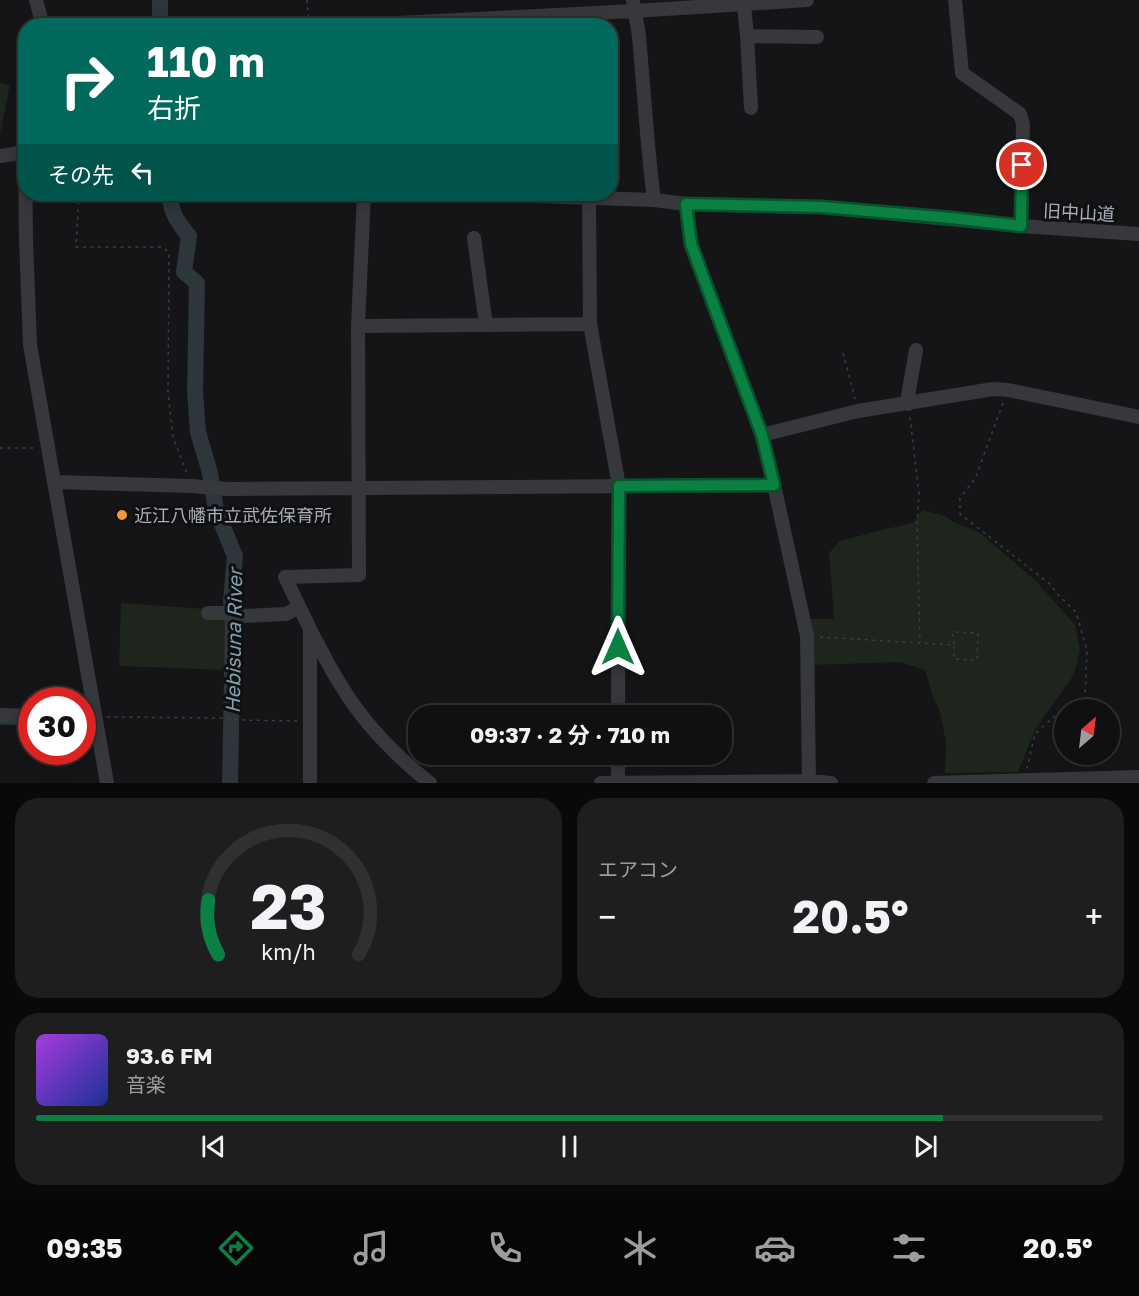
<!DOCTYPE html>
<html lang="ja">
<head>
<meta charset="utf-8">
<style>
  body { margin:0; font-family:"Golos Text","Noto Sans JP",sans-serif; background:#1e1e1f; color:#f1f3f6; height:100vh; display:flex; flex-direction:column; font-size:22px; white-space:nowrap }
  * { box-sizing:border-box; margin:0 }
  p { font-size:20px; color:#9c9d9f }
  .icon { flex:none; width:33px; height:33px; fill:none; stroke:currentColor; stroke-width:2; stroke-linecap:round; stroke-linejoin:round }
  .map { position:relative; height:783px; overflow:hidden }
  .side { display:flex; flex-direction:column; gap:15px; padding:15px; background:#090909; flex:1 }
  .side>* { flex:none }
  .banner { position:absolute; left:18px; top:18px; width:600px; height:183px; border-radius:24px; box-shadow:0 3px 15px #0003,0 0 0 2px #303031; background:#00695c; color:#fff; overflow:hidden }
  .needle { width:39px; rotate:28deg }
  .buttons { position:absolute; left:1054px; top:699px; display:grid; gap:12px }
  .buttons a { display:grid; place-items:center; width:66px; height:66px; border-radius:50%; background:#101011; box-shadow:0 3px 15px #0003,0 0 0 2px #303031; font-size:30px }
  .speed { position:absolute; left:18px; top:687px; display:flex; gap:12px; font-size:30px; font-weight:700; text-align:center }
  .speed>* { display:grid; place-content:center; width:78px; height:78px; border-radius:50%; background:#101011; box-shadow:0 3px 15px #0003,0 0 0 2px #303031; line-height:1 }
  .speed .limit { border:9px solid #d22; background:#fff; color:#111 }
  .pin { position:absolute; display:grid; place-items:center; width:51px; height:51px; color:#fff; margin:-26px; border:3px solid #fff; border-radius:50%; box-shadow:0 2px 6px #0007 }
  .me { position:absolute; width:66px; margin:-33px; rotate:0deg; stroke-linejoin:round; filter:drop-shadow(0 0 4px #0008) }
  .turn { display:flex; align-items:center; gap:21px; height:126px; padding:0 30px; font-size:27px }
  .turn .icon { width:78px; height:78px; stroke-width:2.5 }
  .turn b { display:block; font-size:42px; line-height:51px }
  .then { display:flex; align-items:center; height:57px; padding:0 30px; background:#0003; gap:12px; font-size:22px }
  .big { font-size:45px; font-weight:700; line-height:1.1 }
  .side .widget { flex:1; display:flex; flex-direction:column; justify-content:center; gap:9px; min-width:0; padding:0 21px; border-radius:24px; background:#1e1e1f }
  .side .dial { align-items:center; gap:0 }
  .dial svg { height:156px; overflow:visible; fill:none; stroke:#303031; stroke-width:7; stroke-linecap:round; text-anchor:middle }
  .dial text { fill:#f1f3f6; stroke:none }
  .song { display:flex; align-items:center; gap:18px }
  .cover { width:72px; height:72px; border-radius:9px; background:linear-gradient(135deg,hsl(280 70% 55%),hsl(230 70% 35%)) }
  .played { height:6px; border-radius:3px; background:linear-gradient(90deg,#0b8043 85%,#303031 85%) }
  .keys { display:flex; justify-content:space-around; direction:ltr }
  .heat { display:flex; justify-content:space-between; align-items:center; font-size:33px; direction:ltr }
  .side .tiles { flex:1; display:grid; gap:15px; grid-template-columns:1fr 1fr }
  .widget:last-child { grid-column:span 2 }
  .trip { position:absolute; left:408px; top:705px; width:324px; height:60px; border-radius:24px; background:#101011; box-shadow:0 3px 15px #0003,0 0 0 2px #303031; font-weight:700; line-height:60px; text-align:center }
  .menu { display:flex; height:96px; justify-content:space-around; align-items:center; background:#060607; color:#9c9d9f }
  .menu .icon { width:42px; height:42px }
  .menu .current { color:#0b8043 }
  .menu b { font-size:27px; color:#f1f3f6 }
  .map>svg:first-child { display:block }
  .green { fill:#1d251d }
  .lines { fill:none; stroke-linecap:round; stroke-linejoin:round }
  .stream { stroke:#2c363b; stroke-width:3 }
  .river { stroke:#2c363b; stroke-width:16 }
  .path { stroke:#3c3f43; stroke-width:1.5; stroke-dasharray:3 4.5; stroke-linecap:butt }
  .minor { stroke:#36383c; stroke-width:14 }
  .route-casing { stroke:#07532c; stroke-width:15 }
  .route { stroke:#0b8043; stroke-width:10 }
  .poi-dot { fill:#ee9936; stroke:#101012; stroke-width:2 }
  .labels { text-anchor:middle; dominant-baseline:central; stroke-width:6; stroke-linejoin:round; paint-order:stroke }
  .street-label { font-size:18px; fill:#a7aeb7; stroke:#101012 }
  .poi-label { font-size:18px; fill:#a7aeb7; stroke:#101012; text-anchor:start }
  .water-label { font-size:20px; font-style:italic; fill:#7fa0b1; stroke:#101012 }
</style>
</head>
<body>
<div class="map">
<svg width="1139" height="783" viewBox="0 0 1139 783">
  <rect width="100%" height="100%" fill="#151517"/>
  <path class="green" d="M0 83 10 85 0 135Z
    M923 510 945 516 953 522 980 533 1036 581 1075 625 1080 649 1077 664 1073 676 1036 728 1018 772 945 773 946 742 940 712 933 697 925 670 900 662 812 665 808 619H834L829 553 840 541 881 530 913 523Z
    M121 603 206 609V619L227 620 228 670 119 666Z"/>
  <g class="lines">
    <path class="stream" d="M0 723 32 724
      M82 724 90 725"/>
    <path class="river" d="M160 0V26
      M169 194C172 214 176 220 189 236L184 272 197 283 195 391 198 432 210 473 216 510 235 556 231 601 233 627 230 783"/>
    <path class="path" d="M307 0 309 26
      M79 194 76 247H163L169 253 168 392 173 438 187 473
      M843 353 855 399
      M1003 403 975 479 960 498V514L1051 585 1057 594 1076 612 1087 651 1085 699 1069 703 1035 734 1027 768
      M910 417 919 493 917 526 920 642
      M0 448H36
      M820 637 954 645 953 632 978 633 977 660 954 659V645
      M107 717 225 718 241 720 298 721"/>
    <path class="minor" d="M36 0 43 26
      M633 0C634 13 638 24 639 37 644 91 647 146 654 200
      M955 0 962 73 1020 114 1023 124 1021 226
      M744 4 747 36 751 108
      M339 26 634 11 807 0
      M747 36 817 37
      M25 152 26 240 30 345 107 783
      M0 156 26 152
      M478 194 654 200 686 204 822 207 1021 226 1139 234
      M589 199 590 324 619 486 618 716
      M686 204 691 244 762 435 771 471 807 636 809 781
      M474 238 486 325
      M358 326 590 324
      M908 404V396L916 350
      M762 435 858 411 993 389 1008 390 1139 417
      M55 482 191 486 228 489 774 485
      M208 613H227L245 616 286 614 299 607
      M310 630C321 649 330 669 342 687 365 725 396 756 430 783
      M0 715 32 716
      M310 783V629L285 577 359 575 358 326 364 194
      M601 783 809 781 831 783
      M618 783V754
      M934 783 1139 777"/>
  </g>
  <g class="lines">
    <defs>
      <path id="route" d="M618 647 619 486 774 485 762 435 691 244 686 204 822 207 951 218 1021 226 1022 165"/>
    </defs>
    <use href="#route" class="route-casing"/>
    <use href="#route" class="route"/>
  </g>
  <circle class="poi-dot" cx="122" cy="515" r="6"/>
  <g class="labels">
    <g class="street-label">
      <text transform="translate(1079 212) rotate(3)">旧中山道</text>
    </g>
    <g class="poi-label">
      <text x="134" y="515">近江八幡市立武佐保育所</text>
    </g>
    <g class="water-label">
      <text transform="translate(233 641) rotate(-89)">Hebisuna River</text>
    </g>
  </g>
</svg>
<div class="buttons">
<a><svg class="needle" viewBox="-14 -14 28 28"><path d="M0-13l5 13h-10z" fill="#e53935"/><path d="M0 13l5-13h-10z" fill="#9c9d9f"/></svg></a>
</div>
<div class="speed"><div class="limit">30</div></div>
<div class="pin" style="left:1022px;top:165px;background:#d93025"><svg class="icon" aria-label="arrive" viewBox="0 0 24 24"><path d="M6 21V4h12l-3 4 3 4H6"/></svg></div>
<svg class="me" style="left:618px;top:647px" viewBox="-20 -20 40 40"><path d="M0-17L14 15 0 8-14 15z" fill="#0b8043" stroke="#fff" stroke-width="4"/></svg>
<div class="trip">09:37 · 2 分 · 710 m</div>
<div class="banner">
<div class="turn"><svg class="icon" aria-label="right" viewBox="0 0 24 24"><path d="M7 20v-9h11M14 6l5 5-5 5"/></svg><div><b>110 m</b>右折</div></div>
<div class="then">その先<svg class="icon" aria-label="left" viewBox="0 0 24 24"><path d="M17 20v-9H6M10 6l-5 5 5 5"/></svg></div>
</div>
</div>
<section class="side">
<div class="tiles">
<div class="widget dial"><svg viewBox="0 0 100 80">
<path d="M14 69A42 42 0 1 1 86 69"/>
<path d="M14 69A42 42 0 0 1 9 41" stroke="#0b8043"/>
<text x="50" y="56" font-size="32" font-weight="700">23</text>
<text x="50" y="72" font-size="11">km/h</text>
</svg></div>
<div class="widget"><p>エアコン</p>
<div class="heat"><a>−</a><b class="big">20.5°</b><a>+</a></div>
</div>
<div class="widget">
<div class="song"><i class="cover"></i><div><b>93.6 FM</b><p>音楽</p></div></div>
<div class="played"></div>
<div class="keys"><svg class="icon" aria-label="previous" viewBox="0 0 24 24"><path d="M18 5L8 12l10 7zM5 5v14"/></svg><svg class="icon" aria-label="pause" viewBox="0 0 24 24"><path d="M8 5v14M16 5v14"/></svg><svg class="icon" aria-label="next" viewBox="0 0 24 24"><path d="M6 5l10 7-10 7zM19 5v14"/></svg></div>
</div>
</div>
</section>
<nav class="menu">
<b>09:35</b>
<svg class="icon current" aria-label="directions" viewBox="0 0 24 24"><path d="M12 3l9 9-9 9-9-9zM9 14v-3h6M13 9l2 2-2 2"/></svg>
<svg class="icon" aria-label="music" viewBox="0 0 24 24"><path d="M9 18V5l10-2v13"/><circle cx="6" cy="18" r="3"/><circle cx="16" cy="16" r="3"/></svg>
<svg class="icon" aria-label="phone" viewBox="0 0 24 24"><path d="M5 4h4l2 5-3 2q2 4 5 5l2-3 5 2v4C11 20 4 13 5 4z"/></svg>
<svg class="icon" aria-label="climate" viewBox="0 0 24 24"><path d="M12 3v18M4 7l16 10M4 17L20 7"/></svg>
<svg class="icon" aria-label="car" viewBox="0 0 24 24"><path d="M5 17H2v-5l4-1 3-4h7l3 4 3 1v5h-3M9 17h6M6 11h13"/><circle cx="7" cy="17" r="2"/><circle cx="17" cy="17" r="2"/></svg>
<svg class="icon" aria-label="filters" viewBox="0 0 24 24"><path d="M4 7h16M4 17h16"/><circle cx="9" cy="7" r="2"/><circle cx="15" cy="17" r="2"/></svg>
<b>20.5°</b>
</nav>
</body>
</html>
